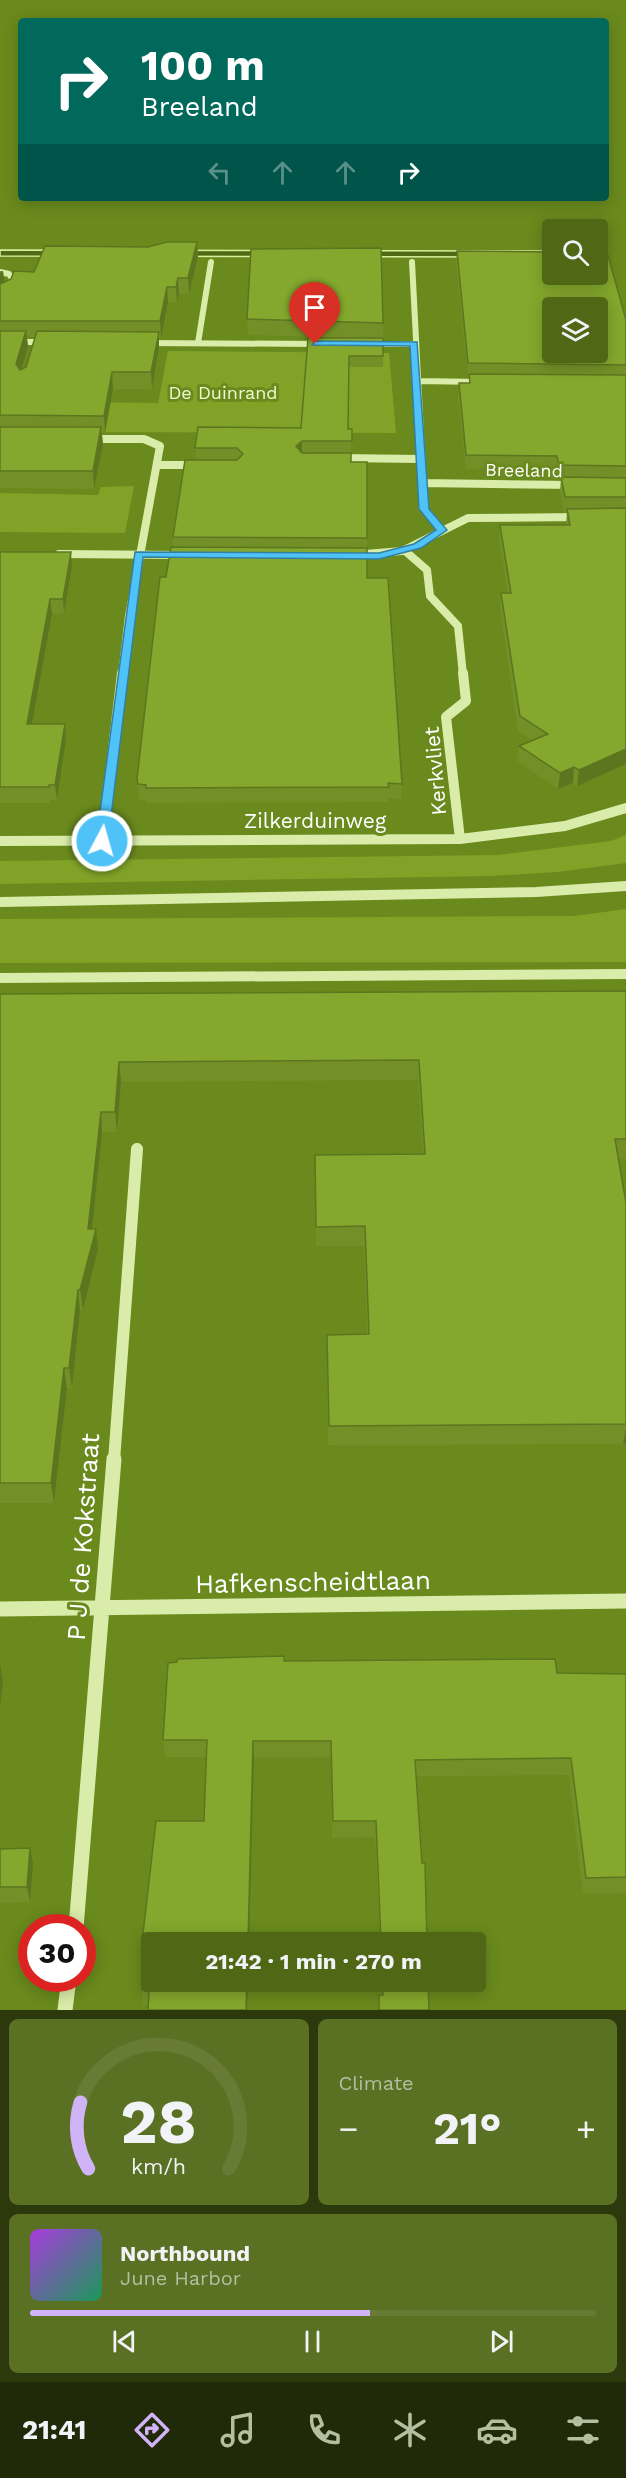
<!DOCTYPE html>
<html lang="en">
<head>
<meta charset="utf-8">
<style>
  body { margin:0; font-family:"Work Sans",sans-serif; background:#5a7023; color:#f1f3f6; height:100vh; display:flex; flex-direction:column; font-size:22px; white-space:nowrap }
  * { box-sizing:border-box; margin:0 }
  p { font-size:20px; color:#b4bea1 }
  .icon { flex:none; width:33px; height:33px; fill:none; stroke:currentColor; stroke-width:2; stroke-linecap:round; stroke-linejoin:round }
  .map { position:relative; height:2010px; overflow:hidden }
  .sheet { display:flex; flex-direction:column; gap:9px; padding:9px; background:#2c390c; flex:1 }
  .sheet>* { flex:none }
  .guide { position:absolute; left:18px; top:18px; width:591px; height:183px; border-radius:6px; box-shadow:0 3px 15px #0003; background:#00695c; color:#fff; overflow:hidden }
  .fabs { position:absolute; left:542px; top:219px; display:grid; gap:12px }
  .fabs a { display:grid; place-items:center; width:66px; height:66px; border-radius:6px; background:#506816; box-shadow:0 3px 15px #0003; font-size:30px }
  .speed { position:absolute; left:18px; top:1914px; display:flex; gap:12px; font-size:30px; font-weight:700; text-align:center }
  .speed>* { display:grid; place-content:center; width:78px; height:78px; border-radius:50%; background:#506816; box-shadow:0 3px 15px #0003; line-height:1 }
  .speed .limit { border:9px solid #d22; background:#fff; color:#111 }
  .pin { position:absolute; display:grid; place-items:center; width:51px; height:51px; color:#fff; margin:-62px -26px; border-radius:50% 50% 50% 0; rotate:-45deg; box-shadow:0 0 6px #0007 }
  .pin .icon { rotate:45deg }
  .me { position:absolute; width:66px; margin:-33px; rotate:6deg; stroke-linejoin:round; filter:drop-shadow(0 0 4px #0008) }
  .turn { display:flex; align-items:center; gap:21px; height:126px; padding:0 24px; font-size:27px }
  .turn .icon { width:78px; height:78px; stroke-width:2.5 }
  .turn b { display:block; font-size:42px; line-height:51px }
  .lanes { display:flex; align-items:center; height:57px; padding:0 24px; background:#0003; justify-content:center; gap:30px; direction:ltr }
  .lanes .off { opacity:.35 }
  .big { font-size:45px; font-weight:700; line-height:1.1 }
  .sheet .widget { flex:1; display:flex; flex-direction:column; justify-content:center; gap:9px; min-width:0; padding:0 21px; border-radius:9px; background:#5a7023 }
  .sheet .dial { align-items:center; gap:0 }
  .dial svg { height:156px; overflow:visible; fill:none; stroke:#677b35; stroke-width:7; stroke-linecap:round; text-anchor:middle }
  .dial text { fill:#f1f3f6; stroke:none }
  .song { display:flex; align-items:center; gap:18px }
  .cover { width:72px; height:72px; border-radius:9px; background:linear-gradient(135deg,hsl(280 70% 55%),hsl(150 70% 35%)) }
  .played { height:6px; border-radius:3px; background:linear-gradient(90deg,#d1b4f8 60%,#677b35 60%) }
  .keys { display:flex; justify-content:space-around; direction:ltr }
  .heat { display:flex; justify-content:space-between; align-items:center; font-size:33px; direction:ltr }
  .sheet .tiles { flex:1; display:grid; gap:9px; grid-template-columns:1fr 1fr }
  .widget:last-child { grid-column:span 2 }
  .trip { position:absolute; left:141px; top:1932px; width:345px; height:60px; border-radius:6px; background:#506816; box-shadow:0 3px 15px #0003; font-weight:700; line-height:60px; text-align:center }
  .tab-bar { display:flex; height:96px; justify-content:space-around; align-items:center; background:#202a09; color:#b4bea1 }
  .tab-bar .icon { width:42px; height:42px }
  .tab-bar .on { color:#d1b4f8 }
  .tab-bar b { font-size:27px; color:#f1f3f6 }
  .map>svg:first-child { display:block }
  .green { fill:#80a327 }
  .water { fill:#4f6914; stroke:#d7ee9c; stroke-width:1.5 }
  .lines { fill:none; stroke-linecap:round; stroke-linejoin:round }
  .minor-far4 { stroke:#d9eca9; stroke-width:6 }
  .minor-far3 { stroke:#d9eca9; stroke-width:8 }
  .minor-far2 { stroke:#d9eca9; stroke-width:10 }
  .minor-far1 { stroke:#d9eca9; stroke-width:12 }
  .minor { stroke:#d9eca9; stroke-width:15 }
  .wall { fill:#729027; fill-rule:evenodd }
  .shaded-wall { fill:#5c7620 }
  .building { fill:#84a82d; stroke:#5c7620; stroke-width:1.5; fill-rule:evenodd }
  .route { fill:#4fc3f7; stroke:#337fa1; stroke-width:1.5 }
  .labels { text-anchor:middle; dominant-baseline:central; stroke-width:6; stroke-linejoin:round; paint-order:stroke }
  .far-park-label { font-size:18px; fill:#edf9ce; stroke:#6a8a1d }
  .far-street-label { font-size:18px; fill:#fff; stroke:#6a8a1d }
  .street-label { font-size:21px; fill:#fff; stroke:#6a8a1d }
  .near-street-label { font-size:26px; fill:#fff; stroke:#6a8a1d }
</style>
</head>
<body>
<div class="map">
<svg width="626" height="2010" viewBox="0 0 626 2010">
  <rect width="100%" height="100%" fill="#6a8a1d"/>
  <path class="green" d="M168 351 389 353 396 433 50 432 59 402 158 403Z
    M134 486 125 533 0 532V493L98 495 101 487Z
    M626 835V863L557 872 490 876 0 884V861L497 855 611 841Z
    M626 909V962L0 963V919L575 916Z"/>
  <path class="water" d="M0 250 552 251V257L0 256Z"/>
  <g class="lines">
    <path class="minor-far4" d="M412 262 419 397
      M0 272 9 274 12 278 9 291 0 295
      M0 342H48
      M145 343 321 344
      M198 343 211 262
      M370 344H414
      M417 381 482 382"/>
    <path class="minor-far3" d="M418 396 424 509 442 530
      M90 439H144L160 446 129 616 122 675
      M340 458 420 459
      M157 465H198
      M422 483 572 485
      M404 550 427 570 430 596 458 626 463 675
      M59 554 181 555
      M353 555 402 551 468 518 581 517"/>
    <path class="minor-far2" d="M460 839 446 717 466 701 463 673
      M0 841 460 839 565 826 626 808
      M102 841 122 673
      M0 902 536 892 626 886
      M0 978 626 974"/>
    <path class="minor-far1" d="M114 1461 137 1149"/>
    <path class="minor" d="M0 1609 626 1601
      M76 1928 114 1459
      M65 2010 69 1978"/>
  </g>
  <path class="wall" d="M197 242 198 257 189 294H179L177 303 168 302 161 338H159V348L152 389H113L105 433H102L103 445 94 489 0 488V271H3L4 282 34 272 148 247ZM27 337H36L26 367 21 370 28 347Z
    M457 251 626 320V764L577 786 573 783 558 789 517 761 519 746 532 740 518 731 500 608 501 593H508L499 539 500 525H566L567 511H564L560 491 561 479H558L556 470 466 469 458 396 459 383H469V376H468L456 264Z
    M247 319 383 323V367H349L348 429H352L351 452H302L351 462H367V578L402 784 401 799 388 798V802L147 803 146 800H139L137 779 166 577 173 547V537L237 459H196L195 448 301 428 308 338H377L248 335Z
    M0 552 72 567 64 613 52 614 32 724H65L66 739 57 800H50V803H0Z
    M626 991V1159H618L626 1204V1443L623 1444 328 1445 327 1355 367 1334 364 1246H316L315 1155 423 1154 418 1080 121 1082 117 1132H102L92 1229 98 1249 83 1310H80L72 1388H67L54 1503H0V994Z
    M284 1661 557 1673 626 1674V1893L583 1894 569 1775 417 1776 427 1942H380L375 1837 332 1838 331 1757 254 1758 148 2006H143L142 1990 143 1966 141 1951 204 1821 207 1757H165L163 1740 177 1662Z
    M0 1849 33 1864 30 1902 0 1903Z
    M381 1982H428L429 2010H378L379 1995H382Z"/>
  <path class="shaded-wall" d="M197 242 198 257 189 294 188 278Z
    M3 271 5 287 0 290V273Z
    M178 278 179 294 177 303 176 287Z
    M167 287 168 302 161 338 160 321Z
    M26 331 28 347 18 381 16 364Z
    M159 332V348L152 389 151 372Z
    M112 372 113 389 105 433 104 416Z
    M101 427 103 445 94 489 93 471Z
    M302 441V452L296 457V446Z
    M71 552 72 567 64 613 63 599Z
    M50 599 52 614 29 740 27 724Z
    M65 724 66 739 57 800 55 785Z
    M626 749V764L577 786 579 770Z
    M574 767 573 783 558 789 560 773Z
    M119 1062 121 1082 117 1132 115 1112Z
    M101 1112 102 1132 90 1249 88 1229Z
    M96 1229 98 1249 83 1310 80 1290Z
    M78 1290 80 1310 72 1388 69 1368Z
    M64 1368 67 1388 54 1503 51 1483Z
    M626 1428V1443L623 1444Z
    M0 1663 3 1681 0 1708Z
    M253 1741 254 1758 249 1942H248Z
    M30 1848 33 1864 30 1902 27 1887Z
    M247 1982H248L247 2010H246Z"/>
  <path class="building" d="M167 242H197L188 278H178L176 287H167L160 321H0V284L11 279 14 271 34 272 45 246 148 247Z
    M381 248 383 323 247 319 251 249Z
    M457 251 552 252V274H597V252H607L626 320V365L468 363ZM552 308H597V352H552Z
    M0 331H26L16 364 20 370 26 367 37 331 159 332 151 372H112L104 416 0 415Z
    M308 338H383V356H349L348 429H352V441H302L296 446 302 453H351V462H367V538L173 537 185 460H237L243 454 237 448H195L198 427 301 428Z
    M469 374 626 375V466L559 465 557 456 466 455 459 383H470Z
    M0 427H101L93 471H0Z
    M561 477 626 478V497H565Z
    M626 508V749L579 770 574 767 560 773 519 746 548 734 520 716 501 593H511L500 525H570L567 509Z
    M171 547 367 548V578H388L402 784 388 783 389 787 146 788V785L138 784 137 779 160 577H166Z
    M0 552H71L63 599H50L27 724H65L55 785H49V787H0Z
    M626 991V1139H615L626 1203V1424L329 1426 327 1335 369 1334 365 1226 316 1227 315 1155 425 1154 419 1060 119 1062 115 1112H101L88 1229H96L80 1290H78L69 1368H64L51 1483H0V994Z
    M284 1656V1661L555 1659 557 1673 626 1674V1877L586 1878 571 1758 415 1760 422 1863H425L427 1942H381L376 1821H333L331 1741H253L248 1942H152V1982H247L246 2010H148L149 1991 142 1990 144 1951H141L156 1821H204L207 1740H163L168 1663 177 1662 178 1659Z
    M30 1848 27 1887H0V1849Z
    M383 1982H428L429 2010H379V1995H383Z"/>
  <path class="route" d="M315 341 417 342 429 509 447 530 421 548 379 559 143 557 108 841 102 845 97 844 96 841 135 552 379 553 414 544 436 530 419 509 410 346 312 345Z"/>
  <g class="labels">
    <g class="far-park-label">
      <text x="223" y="392">De Duinrand</text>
    </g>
    <g class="far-street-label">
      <text transform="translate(524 470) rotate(1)">Breeland</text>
    </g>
    <g class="street-label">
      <text transform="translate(435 771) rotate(-95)">Kerkvliet</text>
      <text x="315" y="820">Zilkerduinweg</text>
    </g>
    <g class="near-street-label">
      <text transform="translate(83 1537) rotate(-86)">P J de Kokstraat</text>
      <text transform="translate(313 1582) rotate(-1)">Hafkenscheidtlaan</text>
    </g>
  </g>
</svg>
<div class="fabs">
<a><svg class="icon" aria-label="search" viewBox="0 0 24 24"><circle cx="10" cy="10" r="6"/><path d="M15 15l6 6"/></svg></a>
<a><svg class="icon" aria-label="layers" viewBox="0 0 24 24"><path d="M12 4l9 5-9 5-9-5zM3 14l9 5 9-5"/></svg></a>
</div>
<div class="speed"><div class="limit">30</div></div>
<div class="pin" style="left:315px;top:344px;background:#d93025"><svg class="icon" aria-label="arrive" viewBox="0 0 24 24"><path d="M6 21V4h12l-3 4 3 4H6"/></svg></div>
<svg class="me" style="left:102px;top:841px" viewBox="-20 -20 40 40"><circle r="17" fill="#4fc3f7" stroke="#fff" stroke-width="3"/><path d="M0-11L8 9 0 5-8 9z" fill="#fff"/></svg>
<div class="trip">21:42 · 1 min · 270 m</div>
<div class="guide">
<div class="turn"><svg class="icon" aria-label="right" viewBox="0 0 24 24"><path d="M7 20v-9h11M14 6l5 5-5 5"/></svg><div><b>100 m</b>Breeland</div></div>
<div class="lanes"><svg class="icon off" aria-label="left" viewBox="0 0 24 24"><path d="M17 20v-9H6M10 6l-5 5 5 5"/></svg><svg class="icon off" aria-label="ahead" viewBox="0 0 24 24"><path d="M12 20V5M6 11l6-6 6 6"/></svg><svg class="icon off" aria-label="ahead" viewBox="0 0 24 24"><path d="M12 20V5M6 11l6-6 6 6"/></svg><svg class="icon" aria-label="right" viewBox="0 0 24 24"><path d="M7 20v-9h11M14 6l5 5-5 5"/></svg></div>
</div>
</div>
<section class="sheet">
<div class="tiles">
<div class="widget dial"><svg viewBox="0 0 100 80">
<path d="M14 69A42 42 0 1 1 86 69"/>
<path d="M14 69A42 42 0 0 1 10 35" stroke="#d1b4f8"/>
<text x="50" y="56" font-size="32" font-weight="700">28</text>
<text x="50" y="72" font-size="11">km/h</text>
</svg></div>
<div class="widget"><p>Climate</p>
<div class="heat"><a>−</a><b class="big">21°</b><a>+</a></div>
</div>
<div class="widget">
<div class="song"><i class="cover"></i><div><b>Northbound</b><p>June Harbor</p></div></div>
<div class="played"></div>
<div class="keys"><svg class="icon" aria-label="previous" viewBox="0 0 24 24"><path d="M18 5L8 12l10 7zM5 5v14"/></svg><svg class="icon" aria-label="pause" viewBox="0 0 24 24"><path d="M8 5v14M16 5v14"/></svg><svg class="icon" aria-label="next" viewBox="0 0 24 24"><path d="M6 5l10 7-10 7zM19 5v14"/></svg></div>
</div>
</div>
</section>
<nav class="tab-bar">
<b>21:41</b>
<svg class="icon on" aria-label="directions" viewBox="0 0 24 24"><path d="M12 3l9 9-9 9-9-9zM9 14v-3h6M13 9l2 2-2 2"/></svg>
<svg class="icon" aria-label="music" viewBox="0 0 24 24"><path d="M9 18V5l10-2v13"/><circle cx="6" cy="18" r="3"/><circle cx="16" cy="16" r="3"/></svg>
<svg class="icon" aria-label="phone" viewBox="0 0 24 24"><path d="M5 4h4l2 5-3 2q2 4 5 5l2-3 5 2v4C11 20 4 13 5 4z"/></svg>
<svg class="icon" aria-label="climate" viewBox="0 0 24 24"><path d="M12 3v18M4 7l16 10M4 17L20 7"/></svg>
<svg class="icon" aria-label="car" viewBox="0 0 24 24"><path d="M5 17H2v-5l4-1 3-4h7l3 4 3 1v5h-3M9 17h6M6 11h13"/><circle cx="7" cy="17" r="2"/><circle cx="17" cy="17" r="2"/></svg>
<svg class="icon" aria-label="filters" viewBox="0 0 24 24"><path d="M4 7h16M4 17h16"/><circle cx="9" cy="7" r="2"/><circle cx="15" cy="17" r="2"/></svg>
</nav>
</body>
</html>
